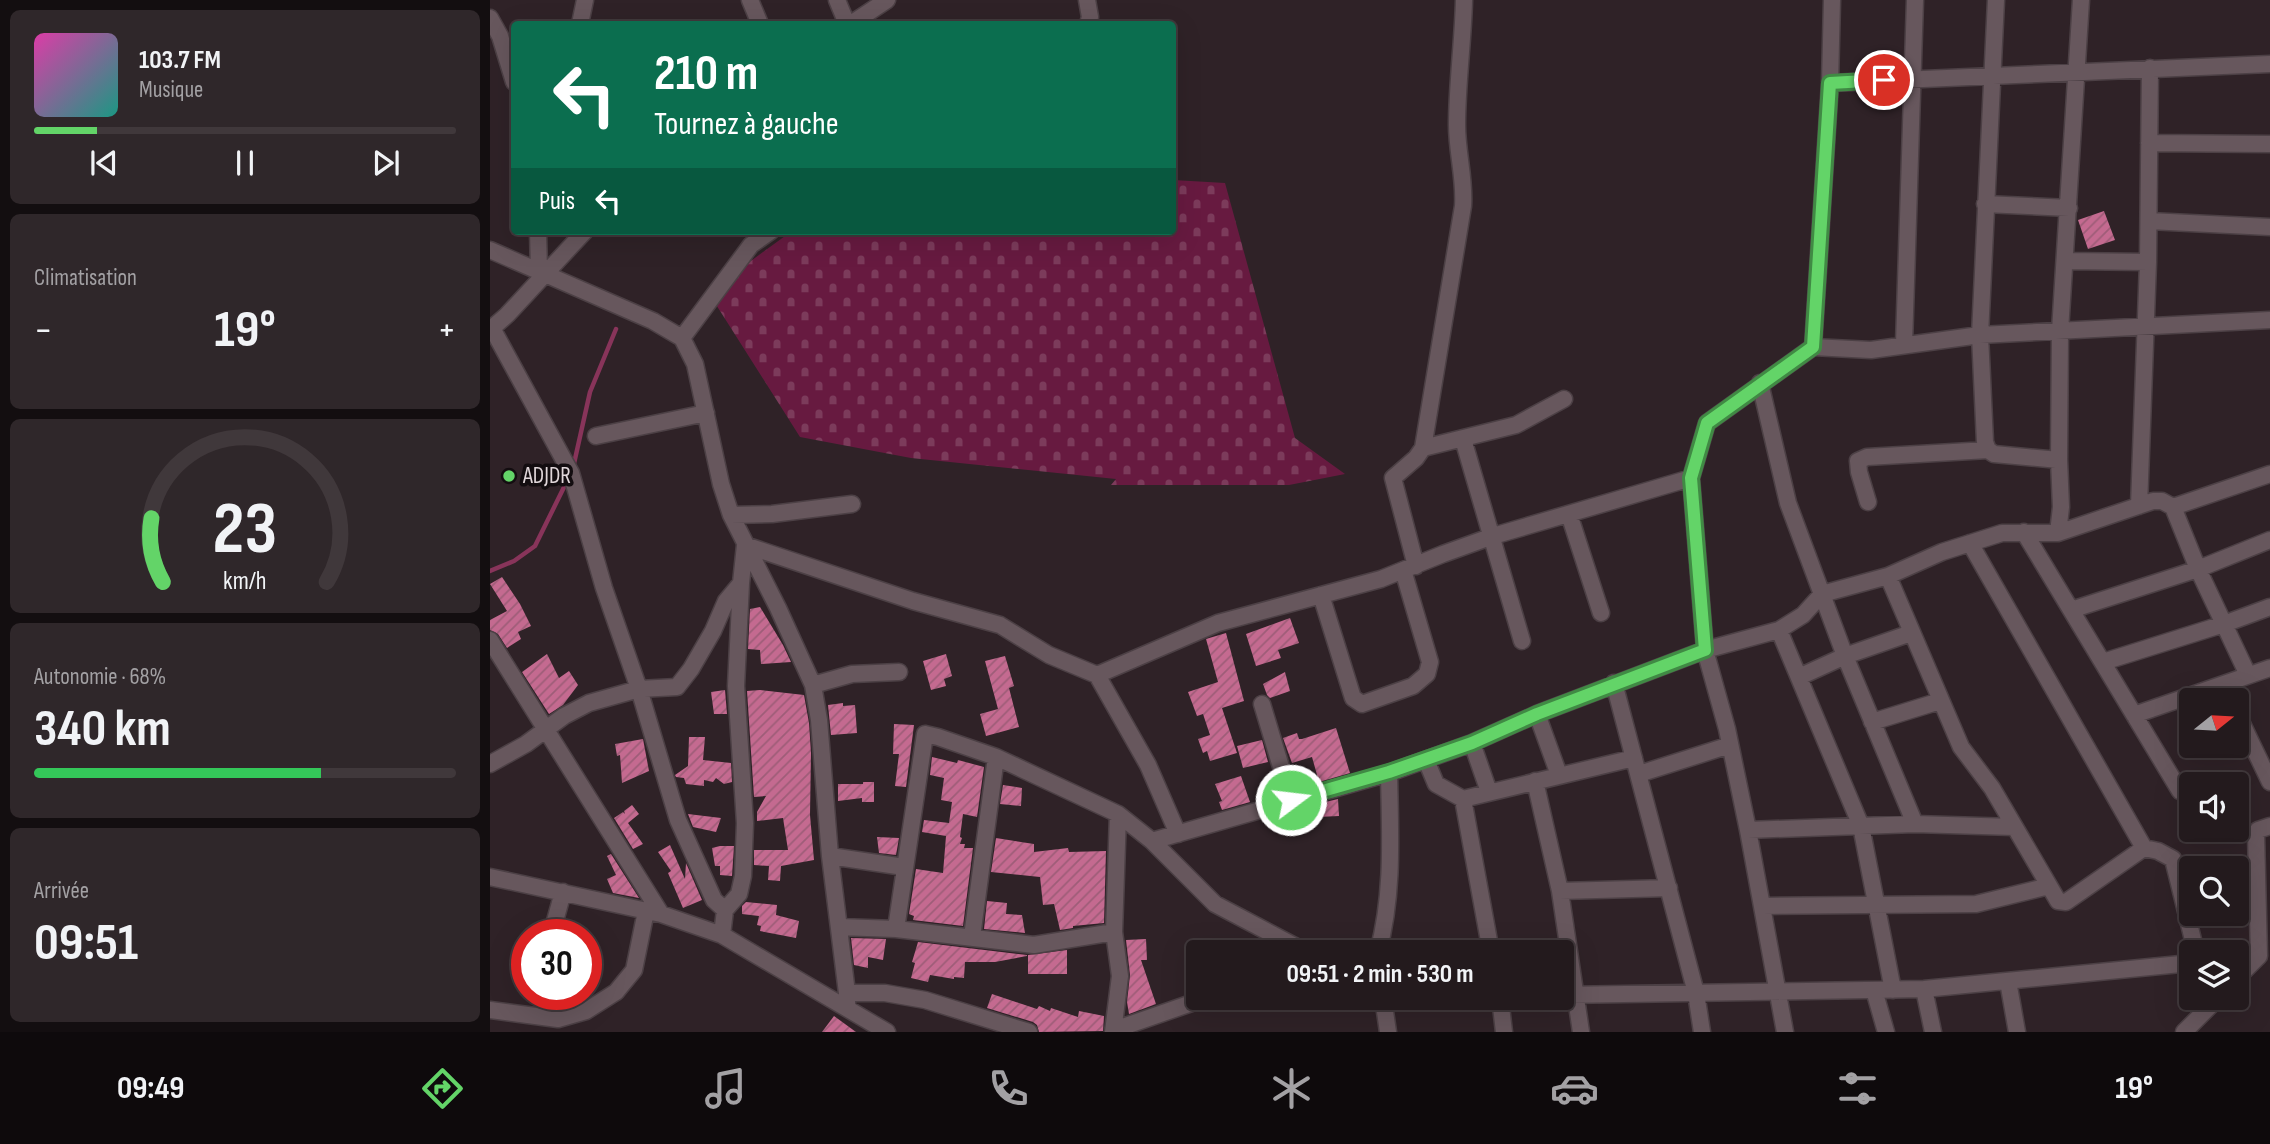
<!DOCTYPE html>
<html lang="fr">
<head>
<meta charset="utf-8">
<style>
  body { margin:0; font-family:"Sofia Sans Condensed",sans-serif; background:#2f272a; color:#f1f3f6; height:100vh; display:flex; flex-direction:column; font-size:26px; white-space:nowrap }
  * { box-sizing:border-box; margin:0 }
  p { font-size:23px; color:#a3a1a4 }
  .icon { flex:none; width:38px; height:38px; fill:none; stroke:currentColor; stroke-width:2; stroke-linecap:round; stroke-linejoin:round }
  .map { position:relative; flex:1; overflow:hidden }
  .sheet { display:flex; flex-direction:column; gap:10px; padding:10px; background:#130e10; width:490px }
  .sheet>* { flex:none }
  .hud { position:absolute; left:21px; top:21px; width:665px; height:214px; border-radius:7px; box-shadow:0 7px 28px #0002,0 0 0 2px #40383b; background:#0b6e4f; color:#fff; overflow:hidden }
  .needle { width:46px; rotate:72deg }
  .fabs { position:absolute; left:1689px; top:688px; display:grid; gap:14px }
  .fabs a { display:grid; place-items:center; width:70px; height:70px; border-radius:7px; background:#231a1d; box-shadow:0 7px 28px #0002,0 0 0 2px #40383b; font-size:35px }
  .speed { position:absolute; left:21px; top:919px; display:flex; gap:14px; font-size:35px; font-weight:700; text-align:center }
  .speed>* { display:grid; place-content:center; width:91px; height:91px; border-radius:50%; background:#231a1d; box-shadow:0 7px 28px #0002,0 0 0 2px #40383b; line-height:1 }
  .speed .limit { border:10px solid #d22; background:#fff; color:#111 }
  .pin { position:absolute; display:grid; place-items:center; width:60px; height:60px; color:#fff; margin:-30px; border:4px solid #fff; border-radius:50%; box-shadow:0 2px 7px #0007 }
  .me { position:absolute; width:77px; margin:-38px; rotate:75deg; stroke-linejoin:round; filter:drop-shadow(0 0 5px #0008) }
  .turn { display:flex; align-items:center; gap:24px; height:147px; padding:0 28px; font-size:32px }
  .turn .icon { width:91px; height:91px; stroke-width:2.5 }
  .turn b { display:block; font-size:49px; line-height:60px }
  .then { display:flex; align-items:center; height:66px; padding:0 28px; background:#0003; gap:14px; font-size:26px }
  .big { font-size:52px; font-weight:700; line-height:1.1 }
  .sheet .widget { flex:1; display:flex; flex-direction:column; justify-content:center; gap:10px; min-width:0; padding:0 24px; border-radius:10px; background:#2f272a }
  .sheet .dial { align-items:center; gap:0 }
  .dial svg { height:182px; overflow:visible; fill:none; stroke:#40383b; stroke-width:7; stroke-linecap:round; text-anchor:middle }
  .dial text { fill:#f1f3f6; stroke:none }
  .song { display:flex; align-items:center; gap:21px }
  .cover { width:84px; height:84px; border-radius:10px; background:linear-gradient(135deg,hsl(320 70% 55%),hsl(170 70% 35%)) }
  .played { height:7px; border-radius:4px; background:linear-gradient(90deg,#63d468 15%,#40383b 15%) }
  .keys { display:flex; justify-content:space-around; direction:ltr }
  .heat { display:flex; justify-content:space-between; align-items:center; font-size:38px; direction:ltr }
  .charge { height:10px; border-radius:5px; background:linear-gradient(90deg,#34c759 68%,#40383b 0) }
  .trip { position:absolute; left:696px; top:940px; width:388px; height:70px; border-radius:7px; background:#231a1d; box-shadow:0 7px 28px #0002,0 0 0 2px #40383b; font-weight:700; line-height:70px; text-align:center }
  .tab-bar { display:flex; height:112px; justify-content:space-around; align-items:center; background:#0e0a0c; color:#a3a1a4 }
  .tab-bar .icon { width:49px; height:49px }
  .tab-bar .selected { color:#63d468 }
  .tab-bar b { font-size:32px; color:#f1f3f6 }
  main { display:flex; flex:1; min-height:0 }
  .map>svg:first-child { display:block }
  .cemetery { fill:url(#cemetery-stones) }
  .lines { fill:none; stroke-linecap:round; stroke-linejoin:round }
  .stream { stroke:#88345a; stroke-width:4.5 }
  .building { fill:url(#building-hatch) }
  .minor-casing { stroke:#4c4045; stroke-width:19 }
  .minor { stroke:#67575d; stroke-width:16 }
  .route-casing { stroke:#408a44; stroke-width:18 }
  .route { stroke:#63d468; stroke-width:12 }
  .poi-dot { fill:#63d468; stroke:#130d10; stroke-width:2.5 }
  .labels { text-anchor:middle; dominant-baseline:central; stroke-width:7; stroke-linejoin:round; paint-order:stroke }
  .poi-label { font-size:23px; fill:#e1d7da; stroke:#130d10; text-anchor:start }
</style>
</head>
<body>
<main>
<section class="sheet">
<div class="widget">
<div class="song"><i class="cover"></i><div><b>103.7 FM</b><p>Musique</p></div></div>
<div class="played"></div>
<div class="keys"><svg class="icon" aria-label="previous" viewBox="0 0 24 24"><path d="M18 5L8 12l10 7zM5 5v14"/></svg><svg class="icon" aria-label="pause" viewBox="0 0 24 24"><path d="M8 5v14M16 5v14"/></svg><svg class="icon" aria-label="next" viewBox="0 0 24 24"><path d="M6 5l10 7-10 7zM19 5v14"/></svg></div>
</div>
<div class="widget"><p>Climatisation</p>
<div class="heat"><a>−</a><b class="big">19°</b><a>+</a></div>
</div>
<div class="widget dial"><svg viewBox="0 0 100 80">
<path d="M14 69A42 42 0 1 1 86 69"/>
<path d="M14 69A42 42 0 0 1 9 41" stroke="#63d468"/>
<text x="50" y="56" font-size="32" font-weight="700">23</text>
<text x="50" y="72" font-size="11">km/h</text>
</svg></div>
<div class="widget"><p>Autonomie · 68%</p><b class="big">340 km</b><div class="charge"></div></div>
<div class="widget"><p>Arrivée</p><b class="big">09:51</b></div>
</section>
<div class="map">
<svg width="1780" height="1032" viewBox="0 0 1780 1032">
  <defs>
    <pattern id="cemetery-stones" width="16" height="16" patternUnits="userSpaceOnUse" patternTransform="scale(1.75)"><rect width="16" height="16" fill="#671a40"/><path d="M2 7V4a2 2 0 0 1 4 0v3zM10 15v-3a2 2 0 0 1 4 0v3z" fill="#7c3b5b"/></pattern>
    <pattern id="building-hatch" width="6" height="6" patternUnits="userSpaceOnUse" patternTransform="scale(1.75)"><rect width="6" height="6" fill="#c46a90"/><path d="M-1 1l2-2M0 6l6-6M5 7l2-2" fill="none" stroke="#9e5d78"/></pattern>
  </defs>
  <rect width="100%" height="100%" fill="#2f2227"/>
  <path class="cemetery" d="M683 180 735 183 805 438 855 474 799 485H621L626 479 421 458 310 437 218 292 302 231H682Z"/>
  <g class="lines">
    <path class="stream" d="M83 468 100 392 126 329
      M0 571 24 561 45 546 78 479"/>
  </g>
  <path class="building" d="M1614 211 1625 240 1598 249 1588 220Z
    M12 577 30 604 41 626 28 632 31 639 17 648 8 634 0 630V620L17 611 0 584Z
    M270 607 293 645 301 662 271 664 270 650 258 649 260 609Z
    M800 618 809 643 788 650 791 658 766 666 756 634Z
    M736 633 754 701 732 708 747 753 720 761 717 751 713 753 708 739 720 735 713 714 707 716 698 692 728 682 716 639Z
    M57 654 69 678 79 671 88 685 73 705 59 714 32 672Z
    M456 654 462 676 454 679 456 686 441 690 433 661Z
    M515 656 524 686 519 688 529 727 496 736 490 714 508 709 495 661Z
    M795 672 800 691 780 698 777 695 773 684Z
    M235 690 237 714H224L221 692Z
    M270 690 314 695 319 723 321 753 320 815 324 860 291 866 290 881 278 880 279 866 264 865V850H298L293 818 267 821V812L276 796 264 797 257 691Z
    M353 703V706L365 705 367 733 341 735 338 705Z
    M404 724 424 725 416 787 405 786 409 754H403Z
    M846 728 860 773 829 782 822 757 802 763 793 738 807 733 809 739H812Z
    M199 737H215L213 760 241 763 242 782 234 784 226 778 223 782 214 780V786L196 784 194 778 186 777 185 775 198 766Z
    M153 739 159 771 132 783 130 755 127 756 125 744Z
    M772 740 778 762 753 768 747 746Z
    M442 757 467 763 468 760 494 767 487 817 473 814 470 837 472 838 470 844H475L474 848H483L473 926 423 920 424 916 419 914 426 869 453 873 456 836 432 832 434 820 459 823 462 802 451 800 454 778 440 775Z
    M751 776 760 802 732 810 729 802 732 801 725 784Z
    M373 782H384V802H372V798L348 801V784H373Z
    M513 785 532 788 531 806 510 804Z
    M848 799 849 816 828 817 827 804Z
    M142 805 149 814 138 823 153 844 143 849 124 818 133 812 135 814 134 811Z
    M198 814 231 818 226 832 203 827Z
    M387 837 409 838 406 855 389 853Z
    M506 838 544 844V852L578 848 579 852 616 851 614 923 583 926V928L570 930 564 904 553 905 550 877 501 872Z
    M180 845 195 879 196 863 212 900 193 908 178 873 181 871 168 852Z
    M230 846H244L242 876 230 875V866H225L222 848Z
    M121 854 149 898 123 893 117 879 126 875 117 856Z
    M497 901 517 903 516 914 532 915 535 933 494 929Z
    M256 902 287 905 286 915 309 921 306 938 270 931 271 926 267 925 269 916 252 914V906Z
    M361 938 396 939 393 960 378 957V968L364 965Z
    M656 939 657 960H651L666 1004 639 1014 637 1002 640 975 636 940Z
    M428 942 537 955V956L505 962H475L474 978 464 977V979L440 975 438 982 421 978 425 963 422 962Z
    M577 950V974H538V955Z
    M502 994 547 1009 549 1006 560 1011 561 1008 588 1017 589 1011 614 1016 613 1031 549 1032 547 1025 543 1022 497 1008Z
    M344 1016 366 1032H332Z"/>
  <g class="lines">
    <defs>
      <path id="minor" d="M260 0 270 24
        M347 0 357 24
        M597 0 600 17 598 24
        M1506 0 1490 335 1495 442 1498 450 1504 454 1569 460
        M0 18 10 36 24 82
        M90 24 95 0
        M361 24 397 0
        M1340 83 1780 64
        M1659 143 1780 144
        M1495 204 1579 208
        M1659 221 1780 227
        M48 231 49 271
        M0 250 163 321 192 338 205 364 231 484 241 515 288 608 323 685 329 720 340 856 357 993V1007
        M1576 261 1658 262
        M2 328 81 473 114 588 149 689 188 820 224 900 235 910
        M0 330 17 315 95 231
        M192 338 261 245 281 231
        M1414 344 1425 0
        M1323 347 1340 83 1342 0
        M1270 383 1298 503 1355 656 1425 824
        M106 436 216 413
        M973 439 1032 641
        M933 448 1026 425 1074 399
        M1378 502 1369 472 1368 461 1377 457 1498 450
        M1649 506 1658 262 1660 68
        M1683 507 1708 569 1758 675
        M1079 514 1111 613
        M241 515 282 514 362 504
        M1534 532 1690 791
        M1568 533 1571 507 1569 460 1570 331 1591 0
        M1480 543 1654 848
        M926 566 903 478 926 458 933 448 973 206C975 179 967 153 967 125 967 84 973 42 974 0
        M1398 576 1471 747 1502 788 1568 901 1576 902 1654 848 1668 851 1683 859 1706 952
        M831 595 863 698 872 704 923 686 937 674 940 662 913 570
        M1581 610 1708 569 1780 540
        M1289 630 1371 826 1403 990
        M0 640 171 914
        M1613 662 1734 624 1780 607
        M607 675 728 623 891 579 953 554 1003 536 1201 478
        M1309 677 1355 656 1421 633
        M1124 683 1206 993 1212 1032
        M1734 684 1742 700
        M323 685 362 674 409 672
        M772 704 801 800
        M1746 711 1780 782
        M1047 714 1069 775
        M1644 715 1780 668
        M1382 722 1450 701
        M982 743 999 792
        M936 760 946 784 973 799 1144 758
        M0 764 36 744 74 716 99 703 149 689 187 687 201 669 223 631 236 601 251 583
        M1149 774 1240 745
        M1045 781 1070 891 1091 1032
        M973 799 1001 952
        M1258 830 1425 824 1524 827
        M662 841 899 773 982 743 1047 714 1215 650 1289 630 1313 615 1332 594 1398 576 1452 552 1512 533H1568L1663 501H1672L1683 507 1780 474
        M340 856 414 867
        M0 877 171 914 232 935 397 1032
        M1070 891 1179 888
        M1272 906 1486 904 1559 886
        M349 927 406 929 544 945 624 932
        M406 929 435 734 448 737 506 757 628 814 662 841 725 904 816 952
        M64 934 65 921 73 892
        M232 935 235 910 249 894 253 876 255 823 246 686 251 583 255 545 423 601 510 625 559 655 607 675 658 765 688 834
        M482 937 506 757
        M888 952C904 893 900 833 899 773
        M1746 979 1769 956 1766 834 1768 830 1780 826
        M1518 981 1527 1032
        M1434 989 1443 1032
        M1384 990 1396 1032
        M357 993H395L435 1000 539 1032
        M1073 995 1434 989 1701 963
        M893 998 898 1032
        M1010 998 1014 1032
        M0 1010 68 1019 96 1011 126 992 144 970 156 911
        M624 1030 716 998
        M623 1032 630 976 624 932 628 814
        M1295 1032 1258 830 1237 729 1215 650 1201 478 1217 423 1323 347 1381 350 1490 335 1780 320
        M1694 1032 1728 998"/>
    </defs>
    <use href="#minor" class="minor-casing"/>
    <use href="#minor" class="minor"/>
  </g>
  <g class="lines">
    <defs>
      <path id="route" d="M801 800 899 772 982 743 1047 714 1215 650 1201 478 1217 423 1323 347 1340 83 1394 80"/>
    </defs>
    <use href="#route" class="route-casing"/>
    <use href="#route" class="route"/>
  </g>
  <circle class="poi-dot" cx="19" cy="476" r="7"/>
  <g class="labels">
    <g class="poi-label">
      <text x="33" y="476">ADJDR</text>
    </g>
  </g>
</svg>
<div class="fabs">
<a><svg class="needle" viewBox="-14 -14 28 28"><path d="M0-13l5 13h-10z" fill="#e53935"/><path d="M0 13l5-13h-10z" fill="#a3a1a4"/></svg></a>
<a><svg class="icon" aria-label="sound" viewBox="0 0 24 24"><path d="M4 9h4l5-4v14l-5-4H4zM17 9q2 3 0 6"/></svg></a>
<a><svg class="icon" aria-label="search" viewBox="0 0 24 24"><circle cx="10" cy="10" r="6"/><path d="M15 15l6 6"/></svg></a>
<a><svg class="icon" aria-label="layers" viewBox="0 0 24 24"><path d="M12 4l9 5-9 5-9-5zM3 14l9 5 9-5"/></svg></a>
</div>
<div class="speed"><div class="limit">30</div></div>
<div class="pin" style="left:1394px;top:80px;background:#d93025"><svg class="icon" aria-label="arrive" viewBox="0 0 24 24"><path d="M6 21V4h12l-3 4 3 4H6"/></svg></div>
<svg class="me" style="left:801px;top:800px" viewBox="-20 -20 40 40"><circle r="17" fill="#63d468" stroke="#fff" stroke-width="3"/><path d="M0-11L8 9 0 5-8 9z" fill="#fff"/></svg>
<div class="trip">09:51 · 2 min · 530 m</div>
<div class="hud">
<div class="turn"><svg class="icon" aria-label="left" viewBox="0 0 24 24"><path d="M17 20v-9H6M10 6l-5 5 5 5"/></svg><div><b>210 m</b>Tournez à gauche</div></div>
<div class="then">Puis<svg class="icon" aria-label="left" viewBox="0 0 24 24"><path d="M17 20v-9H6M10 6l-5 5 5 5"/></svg></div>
</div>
</div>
</main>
<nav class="tab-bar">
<b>09:49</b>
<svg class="icon selected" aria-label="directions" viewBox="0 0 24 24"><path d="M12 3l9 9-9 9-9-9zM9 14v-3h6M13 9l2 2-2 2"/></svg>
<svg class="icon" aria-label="music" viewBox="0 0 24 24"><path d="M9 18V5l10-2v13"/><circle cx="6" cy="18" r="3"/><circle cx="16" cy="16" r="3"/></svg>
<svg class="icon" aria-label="phone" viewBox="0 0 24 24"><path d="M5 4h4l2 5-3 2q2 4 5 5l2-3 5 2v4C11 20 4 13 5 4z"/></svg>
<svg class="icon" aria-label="climate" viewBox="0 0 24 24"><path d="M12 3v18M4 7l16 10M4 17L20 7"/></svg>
<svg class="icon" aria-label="car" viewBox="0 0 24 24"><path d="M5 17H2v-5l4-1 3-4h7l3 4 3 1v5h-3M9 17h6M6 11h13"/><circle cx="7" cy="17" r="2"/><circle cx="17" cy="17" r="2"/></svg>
<svg class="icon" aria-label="filters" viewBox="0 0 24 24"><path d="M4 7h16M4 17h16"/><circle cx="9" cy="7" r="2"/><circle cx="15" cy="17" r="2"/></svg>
<b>19°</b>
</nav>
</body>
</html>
